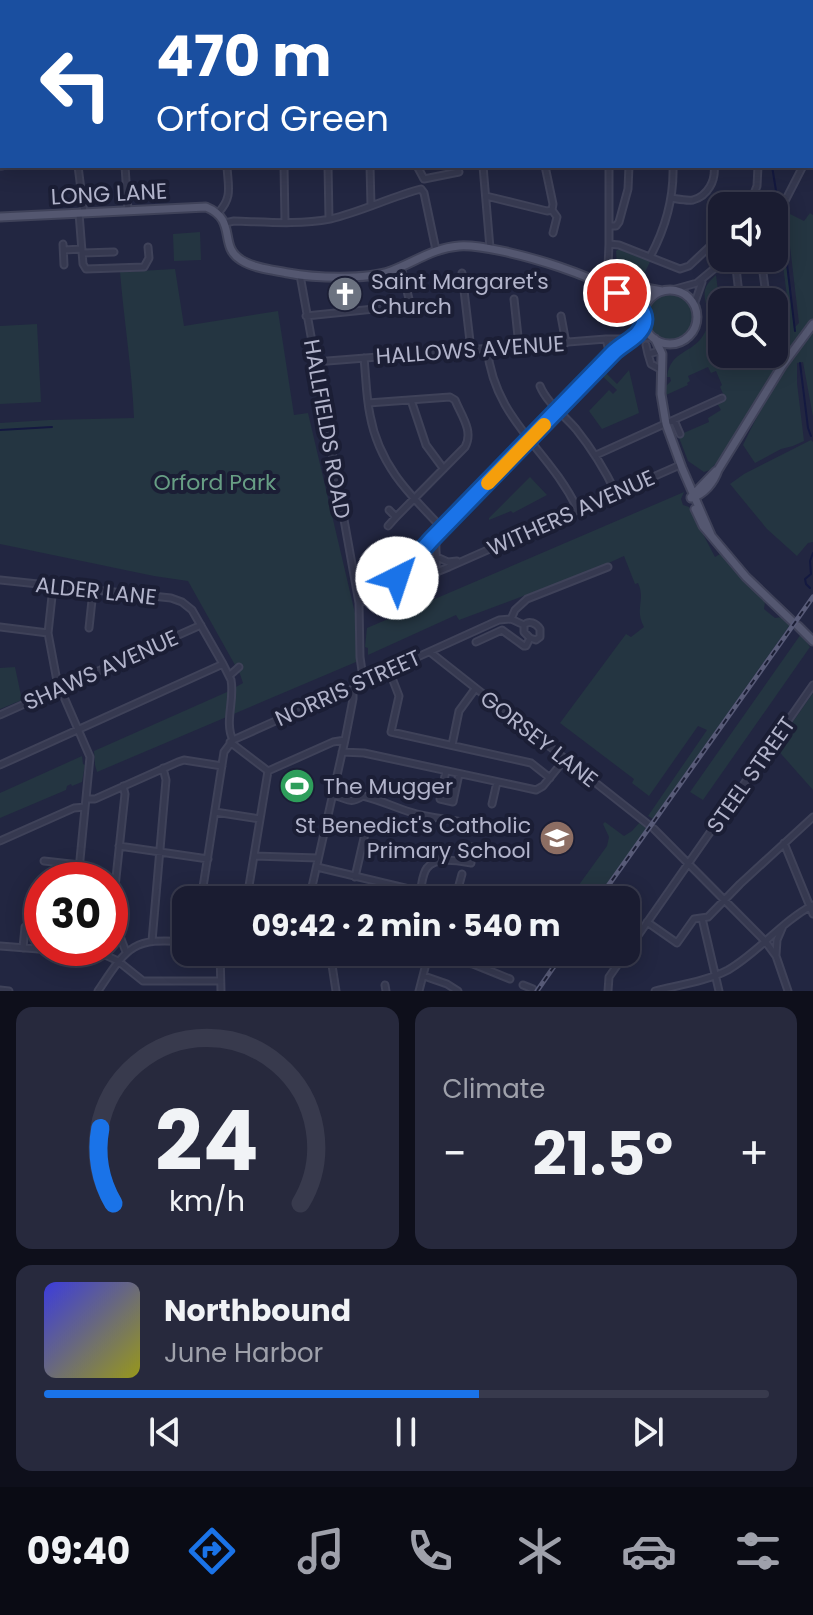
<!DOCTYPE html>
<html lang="en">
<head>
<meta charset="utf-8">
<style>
  body { margin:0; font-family:Poppins,sans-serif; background:#27293d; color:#f1f3f6; height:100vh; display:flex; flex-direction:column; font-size:30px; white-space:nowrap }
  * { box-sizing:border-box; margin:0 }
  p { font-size:26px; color:#9fa1ab }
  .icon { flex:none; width:44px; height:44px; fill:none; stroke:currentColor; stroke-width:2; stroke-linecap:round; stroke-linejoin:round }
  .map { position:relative; height:991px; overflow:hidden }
  .drawer { display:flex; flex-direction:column; gap:16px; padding:16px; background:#0e0f1b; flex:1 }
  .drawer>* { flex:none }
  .top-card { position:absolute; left:0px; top:0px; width:814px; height:168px; box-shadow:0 4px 20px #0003,0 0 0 2px #383a4d; background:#1a4fa0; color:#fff; overflow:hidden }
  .tools { position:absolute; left:708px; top:192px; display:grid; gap:16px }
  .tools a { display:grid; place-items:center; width:80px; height:80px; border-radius:16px; background:#1a1c31; box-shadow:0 4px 20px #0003,0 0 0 2px #383a4d; font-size:40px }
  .speed { position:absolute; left:24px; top:862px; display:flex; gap:16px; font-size:40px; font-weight:700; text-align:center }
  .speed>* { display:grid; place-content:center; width:104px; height:104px; border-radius:50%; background:#1a1c31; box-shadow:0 4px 20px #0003,0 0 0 2px #383a4d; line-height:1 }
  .speed .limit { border:12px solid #d22; background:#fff; color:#111 }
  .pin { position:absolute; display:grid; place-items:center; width:68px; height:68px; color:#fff; margin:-34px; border:4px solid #fff; border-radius:50%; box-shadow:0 2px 8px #0007 }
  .me { position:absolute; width:88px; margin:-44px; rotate:41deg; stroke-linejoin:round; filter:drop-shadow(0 0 6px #0008) }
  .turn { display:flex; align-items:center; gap:28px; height:168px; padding:0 24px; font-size:36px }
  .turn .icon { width:104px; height:104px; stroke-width:2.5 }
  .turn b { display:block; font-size:56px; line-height:68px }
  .big { font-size:60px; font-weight:700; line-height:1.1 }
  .drawer .tile { flex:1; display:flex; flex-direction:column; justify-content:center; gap:12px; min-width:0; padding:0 28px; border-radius:16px; background:#27293d }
  .drawer .dial { align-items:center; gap:0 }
  .dial svg { height:208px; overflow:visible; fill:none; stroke:#383a4d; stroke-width:7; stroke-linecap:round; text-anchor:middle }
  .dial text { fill:#f1f3f6; stroke:none }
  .song { display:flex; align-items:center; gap:24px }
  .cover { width:96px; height:96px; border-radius:12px; background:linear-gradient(135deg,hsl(240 70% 55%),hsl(60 70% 35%)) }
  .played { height:8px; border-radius:4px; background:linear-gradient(90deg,#1a73e8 60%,#383a4d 60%) }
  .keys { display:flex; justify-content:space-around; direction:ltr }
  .heat { display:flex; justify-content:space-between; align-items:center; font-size:44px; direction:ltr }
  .drawer .tiles { flex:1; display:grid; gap:16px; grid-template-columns:1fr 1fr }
  .tile:last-child { grid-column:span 2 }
  .trip { position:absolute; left:172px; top:886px; width:468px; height:80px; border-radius:16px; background:#1a1c31; box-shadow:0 4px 20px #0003,0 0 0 2px #383a4d; font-weight:700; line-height:80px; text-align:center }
  .tabs { display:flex; height:128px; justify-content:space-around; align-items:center; background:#0a0b14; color:#9fa1ab }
  .tabs .icon { width:56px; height:56px }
  .tabs .active { color:#1a73e8 }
  .tabs b { font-size:36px; color:#f1f3f6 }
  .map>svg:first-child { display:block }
  .green { fill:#243541 }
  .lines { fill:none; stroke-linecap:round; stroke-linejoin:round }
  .stream { stroke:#141940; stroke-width:2 }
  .minor-casing { stroke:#3f4259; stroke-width:9 }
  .major-casing { stroke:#3f4259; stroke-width:11 }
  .minor { stroke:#363950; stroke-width:5 }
  .major { stroke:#545770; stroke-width:7 }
  .rail-casing { stroke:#585b78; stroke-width:5 }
  .rail { stroke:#1b1e35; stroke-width:2; stroke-dasharray:6; stroke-linecap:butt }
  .route-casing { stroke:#114b97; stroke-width:20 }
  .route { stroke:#1a73e8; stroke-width:14 }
  .slow { stroke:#f59e0b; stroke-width:14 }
  .labels { text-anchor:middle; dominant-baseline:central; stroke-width:8; stroke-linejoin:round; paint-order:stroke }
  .street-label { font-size:22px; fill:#b2b4cb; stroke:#1b1e35 }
  .poi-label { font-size:22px; fill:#b2b4cb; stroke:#1b1e35; text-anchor:start }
  .park-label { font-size:22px; fill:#679e84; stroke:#1b1e35 }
</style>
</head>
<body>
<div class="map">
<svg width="813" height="991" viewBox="0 0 813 991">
  <rect width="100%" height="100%" fill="#222641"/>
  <path class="green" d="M786 212 804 221 810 213 813 215V319L787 354 718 461 710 470 704 472 688 461 673 422 679 435 709 422 708 418 721 410 717 403 725 398 720 387 722 385 716 371 711 373 708 367 688 376 690 381 687 383 688 385 666 395V386L671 381 670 377H667C670 350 693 354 704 334 716 314 702 305 705 290 706 284 712 279 716 275L722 323 720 330 722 354 744 356 774 354V312L788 304 778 227H782L794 328 799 323Z
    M200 232 201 260 174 261 173 234Z
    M620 248 651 260 641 280H637L617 266 616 251Z
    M175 269 184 326 278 311 294 415 308 413 358 626 356 634V662L97 772 95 765 94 751 227 692 243 683 240 674 188 581 154 576 0 544V423L49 420 134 418C132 369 124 321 120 272Z
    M647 317a24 24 0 1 1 48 0a24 24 0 1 1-48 0Z
    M37 324 41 402 0 404V326Z
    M813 331V417L803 362 797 363V383L804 441 793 446 781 449 755 463 743 445C762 404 786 368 813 331Z
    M602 369 617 384 629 370 639 413 602 429 589 411 609 390 613 394 617 390 599 373Z
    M811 440 813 442V542L808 543 797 556 767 529 730 484 744 474Z
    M530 477 547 495 513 513 511 511 489 520V518Z
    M684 492 681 499 683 505 689 507 715 557 720 554 765 602 764 609 775 618 782 617 790 625 653 819 648 816 707 730 698 726 649 796 632 783 634 779 560 723 626 634 631 637 644 627C634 609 646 600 638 583L635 584 624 556 593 570 459 620 456 615 368 655V648L365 647 367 628Z
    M801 634 810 647 703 800 690 792Z
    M15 667 22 700 0 709V668Z
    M813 693V790L775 747Z
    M82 756 83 764 85 765 82 782 72 786 71 784 67 786 66 790 0 818V793Z
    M640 822 648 828 595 900H568L607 846 609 837 603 824 605 822 624 836 632 831Z"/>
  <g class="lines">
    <path class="stream" d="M751 0 752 2
      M772 166 778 203
      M781 214 795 331
      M800 363 808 428 811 436
      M0 430 52 427
      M810 588 806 584 805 579 811 574 810 561 813 553"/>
    <defs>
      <path id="minor" d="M213 0 214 2
        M269 0 270 2
        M328 0 329 2
        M399 0 401 2
        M514 0 515 2
        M580 0 581 2
        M634 0 635 2
        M694 0V2
        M737 0V2
        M82 2V0
        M117 2V0
        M248 2 250 0
        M384 2 387 0
        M449 2 452 0
        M492 2 496 0
        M0 111H2
        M812 138 813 135
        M812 149 813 150
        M0 166H2
        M78 166 84 213
        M125 166 128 211
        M284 166 285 222
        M328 166 329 219
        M370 166 371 206
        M417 166 424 179 459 172
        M483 166 490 248
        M486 196 547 211 552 210 553 204 545 166
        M671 198C678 199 686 201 693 200 708 196 716 180 714 166
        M749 206 757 186 758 166
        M552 210 557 217 553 233
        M79 213 83 264 86 269 144 267 149 258 148 247
        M218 213C233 197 228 187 227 166
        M774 214 785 201 803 166
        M225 223 234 221C266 222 299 225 330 219 361 212 390 197 421 189L424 193 436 250
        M609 226H616L619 222 628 189 629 166
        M63 244 64 265
        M609 244 619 245 680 269 689 266 722 235
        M64 250 82 249
        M83 253 114 252
        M650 257C665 229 674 198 673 166
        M761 258 767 302
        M401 267 410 303
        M608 267 618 283
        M736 268 740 302
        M731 269 761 264
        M462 273 471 350
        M300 275 359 603 360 657 363 678
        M604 280 608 267 609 244V166
        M672 290 697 283 727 258
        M617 293 620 300 629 308 635 320
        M514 299 519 346
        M694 305 702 282
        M306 316 384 308
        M561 316 566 343
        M633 338 641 330 644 323
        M606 339 608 347 613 353
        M646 345 648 354 656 352
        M487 348C495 422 548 447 578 510
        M648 354 651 364 662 370
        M364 358C366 377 366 396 370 415 379 465 409 494 443 529
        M315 362 606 339H621L625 341
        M540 386C547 403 564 415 576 429 592 449 605 470 616 493
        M411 400 426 445 443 468
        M368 403 450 397 455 400C461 415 474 431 465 447L396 517
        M674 420 680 434
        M596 455 722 398
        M388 526 396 517 389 510
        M437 557 448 562 457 561
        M432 573C441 563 433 550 437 538
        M0 580 171 598 182 602 192 610 223 664 231 680C235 700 224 722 233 740
        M53 587 48 633 57 681 90 757 78 880
        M381 594 431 540 619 347 633 338 653 337
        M359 603 449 567 680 465
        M511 619 524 625C529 620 536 623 540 629V637L536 640 530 638 524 632V625
        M0 627 48 633
        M89 628 93 591
        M476 642 502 630 524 646H526L530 638
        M430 652 649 825
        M389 670 399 696 391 732 531 763 550 778
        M229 676 239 667
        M0 715 201 625
        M230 742 268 771
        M452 745 459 711 475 689
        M342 752 364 753 536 790 543 786 565 759
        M0 765 223 664
        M446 771 440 799 453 802 459 774
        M123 786 125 794 112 915 126 952
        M333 795C348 798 348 805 363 796 380 800 394 807 410 812 431 819 452 819 473 824L482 830 492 832
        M86 799H95L178 762 184 760 222 766
        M492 804 497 782
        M215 812 260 819
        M654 829 765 941 776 956 788 991
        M0 841 74 808 85 807
        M784 843 813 914
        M119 846 208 859
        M418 849 438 853 439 862
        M254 856 318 858
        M44 861 80 865
        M460 861 464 845 476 848
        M317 867 455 900
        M355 877 367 825 372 826
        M459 885 462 874
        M420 893C422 885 422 874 427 868 436 856 459 861 471 863
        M202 897 292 900
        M247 898 268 771 333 742 345 740
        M201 900 224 752 233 740 338 693 353 689 363 678 378 675 499 620 511 619 515 610 527 599 608 567
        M309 900 345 740 353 699V689
        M29 901 42 902
        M702 918 719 991
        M647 922 677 943 694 919 708 917 740 884 813 817
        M152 941 166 780 163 768
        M0 946 103 954 118 961 143 981H220
        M23 948 25 927
        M220 952 221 991
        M330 952 336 991
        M399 952 473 964 510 979
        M776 955 777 940 783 926
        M463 961 466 952
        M483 967 494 952
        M424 976 447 984 458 991
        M385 985 386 991
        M523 985 533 989
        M0 990 9 991
        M98 991C127 948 131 937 186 942
        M419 991 428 956
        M608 991 609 977 813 685
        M655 991C679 985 707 981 728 970 759 952 781 922 813 905"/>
      <path id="major" d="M0 217 206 207C238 220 218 246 241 260 253 268 273 270 288 273 314 278 366 280 391 271 415 262 433 248 459 246 496 243 629 282 644 315
        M596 279 662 291
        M643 317a27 27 0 1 1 54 0a27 27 0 1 1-54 0Z
        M655 339 662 354 661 394 666 424 682 468 711 535
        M691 497 716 471
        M691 498C704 495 714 482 718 470L782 366 813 324
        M695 509 703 526 746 577 793 622
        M798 626 813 641"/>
    </defs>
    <use href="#minor" class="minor-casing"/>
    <use href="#major" class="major-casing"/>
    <use href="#minor" class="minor"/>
    <use href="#major" class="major"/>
    <defs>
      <path id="rail" d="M598 900 813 597
        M537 991 564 952"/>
    </defs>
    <use href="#rail" class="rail-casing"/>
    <use href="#rail" class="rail"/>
  </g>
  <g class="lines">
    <defs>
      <path id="route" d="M397 578 431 540 613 353C621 345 634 339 639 332 655 313 632 300 617 293"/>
    </defs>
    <use href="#route" class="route-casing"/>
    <use href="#route" class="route"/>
    <path class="slow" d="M488 483 544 425"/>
  </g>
  <defs>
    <symbol id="church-disc" viewBox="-11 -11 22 22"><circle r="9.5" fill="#6b7280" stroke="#1b1e35"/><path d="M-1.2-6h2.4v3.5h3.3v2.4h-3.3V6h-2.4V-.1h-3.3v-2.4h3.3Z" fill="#fff"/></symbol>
    <symbol id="stadium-disc" viewBox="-11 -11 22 22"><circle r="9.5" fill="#2e9e5b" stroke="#1b1e35"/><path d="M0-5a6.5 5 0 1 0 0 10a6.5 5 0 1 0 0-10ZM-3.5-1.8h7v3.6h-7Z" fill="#fff"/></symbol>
    <symbol id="school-disc" viewBox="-11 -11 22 22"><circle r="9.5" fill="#8d6e63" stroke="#1b1e35"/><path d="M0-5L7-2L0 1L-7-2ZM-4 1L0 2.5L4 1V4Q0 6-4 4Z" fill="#fff"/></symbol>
  </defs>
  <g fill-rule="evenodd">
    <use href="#church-disc" x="325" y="274" width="40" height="40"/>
    <use href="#stadium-disc" x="277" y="766" width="40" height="40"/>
    <use href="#school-disc" x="537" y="818" width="40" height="40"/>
  </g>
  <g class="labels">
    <g class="street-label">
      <text transform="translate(109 194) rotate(-3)">LONG LANE</text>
      <text transform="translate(470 350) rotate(-4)">HALLOWS AVENUE</text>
      <text transform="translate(327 429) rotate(80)">HALLFIELDS ROAD</text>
      <text transform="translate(571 513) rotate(-24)">WITHERS AVENUE</text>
      <text transform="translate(96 591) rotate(6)">ALDER LANE</text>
      <text transform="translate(101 670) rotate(-24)">SHAWS AVENUE</text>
      <text transform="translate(348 688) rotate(-24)">NORRIS STREET</text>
      <text transform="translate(539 739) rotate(38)">GORSEY LANE</text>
      <text transform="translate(751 775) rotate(-55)">STEEL STREET</text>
    </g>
    <g class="poi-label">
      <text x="371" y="281">Saint Margaret's<tspan x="371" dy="25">Church</tspan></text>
      <text x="323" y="786">The Mugger</text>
      <text x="531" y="825" text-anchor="end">St Benedict's Catholic<tspan x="531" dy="25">Primary School</tspan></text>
    </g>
    <g class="park-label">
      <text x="215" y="482">Orford Park</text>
    </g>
  </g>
</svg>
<div class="tools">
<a><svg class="icon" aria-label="sound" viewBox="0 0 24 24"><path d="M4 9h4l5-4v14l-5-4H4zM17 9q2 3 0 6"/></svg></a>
<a><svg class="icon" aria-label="search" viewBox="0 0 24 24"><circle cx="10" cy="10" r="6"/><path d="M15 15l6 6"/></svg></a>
</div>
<div class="speed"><div class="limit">30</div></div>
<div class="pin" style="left:617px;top:293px;background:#d93025"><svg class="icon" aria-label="arrive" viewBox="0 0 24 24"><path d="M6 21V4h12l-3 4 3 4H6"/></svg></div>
<svg class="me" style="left:397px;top:578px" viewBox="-20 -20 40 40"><circle r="19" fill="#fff"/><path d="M0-13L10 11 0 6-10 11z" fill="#1a73e8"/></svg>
<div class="trip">09:42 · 2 min · 540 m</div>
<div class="top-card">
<div class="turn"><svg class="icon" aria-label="left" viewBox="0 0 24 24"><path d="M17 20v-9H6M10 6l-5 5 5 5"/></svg><div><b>470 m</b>Orford Green</div></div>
</div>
</div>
<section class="drawer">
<div class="tiles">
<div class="tile dial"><svg viewBox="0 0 100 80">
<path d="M14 69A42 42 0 1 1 86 69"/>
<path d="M14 69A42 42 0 0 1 9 40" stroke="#1a73e8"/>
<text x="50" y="56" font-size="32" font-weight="700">24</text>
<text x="50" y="72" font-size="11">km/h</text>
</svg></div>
<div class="tile"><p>Climate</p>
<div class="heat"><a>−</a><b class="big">21.5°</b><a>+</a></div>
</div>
<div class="tile">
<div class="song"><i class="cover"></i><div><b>Northbound</b><p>June Harbor</p></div></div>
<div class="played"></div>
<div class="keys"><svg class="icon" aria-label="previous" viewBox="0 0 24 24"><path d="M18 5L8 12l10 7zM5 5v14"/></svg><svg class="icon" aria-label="pause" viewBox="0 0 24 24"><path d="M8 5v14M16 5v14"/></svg><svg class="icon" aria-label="next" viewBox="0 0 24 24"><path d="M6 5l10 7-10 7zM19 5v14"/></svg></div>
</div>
</div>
</section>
<nav class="tabs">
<b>09:40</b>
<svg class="icon active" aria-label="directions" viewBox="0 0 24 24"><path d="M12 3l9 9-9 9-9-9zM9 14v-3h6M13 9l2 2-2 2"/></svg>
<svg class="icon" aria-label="music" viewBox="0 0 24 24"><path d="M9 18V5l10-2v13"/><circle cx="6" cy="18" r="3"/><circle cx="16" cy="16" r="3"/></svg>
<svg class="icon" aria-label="phone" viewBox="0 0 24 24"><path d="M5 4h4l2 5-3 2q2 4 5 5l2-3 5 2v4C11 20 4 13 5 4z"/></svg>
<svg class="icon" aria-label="climate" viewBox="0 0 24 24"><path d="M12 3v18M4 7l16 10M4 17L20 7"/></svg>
<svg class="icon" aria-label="car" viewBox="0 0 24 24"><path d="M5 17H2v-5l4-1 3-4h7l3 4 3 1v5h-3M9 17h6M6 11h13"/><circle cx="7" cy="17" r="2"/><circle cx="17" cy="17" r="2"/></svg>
<svg class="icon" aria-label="filters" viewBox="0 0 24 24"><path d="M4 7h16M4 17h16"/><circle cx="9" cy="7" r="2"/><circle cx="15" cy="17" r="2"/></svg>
</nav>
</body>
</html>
